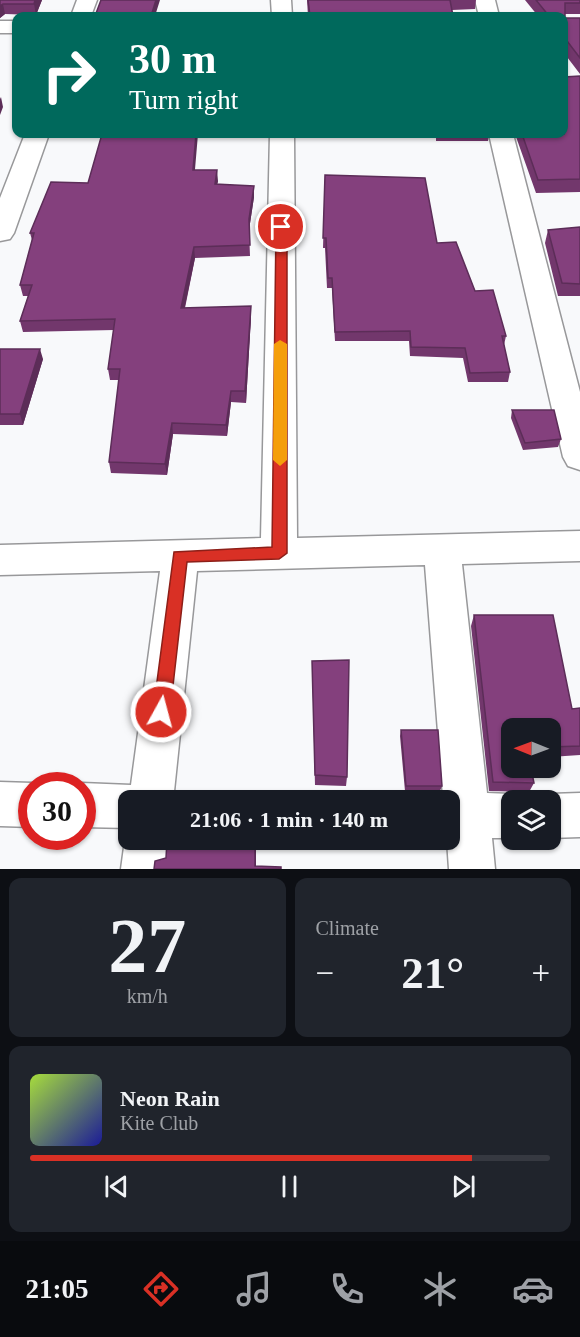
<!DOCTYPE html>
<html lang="en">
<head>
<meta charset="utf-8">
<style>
  body { margin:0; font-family:"Times New Roman",serif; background:#20242c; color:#f1f3f6; height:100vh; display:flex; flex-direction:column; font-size:22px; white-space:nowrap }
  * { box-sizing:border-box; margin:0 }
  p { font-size:20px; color:#9ea1a6 }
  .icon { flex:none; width:33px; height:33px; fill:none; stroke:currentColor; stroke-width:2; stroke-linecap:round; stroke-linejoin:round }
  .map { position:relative; height:869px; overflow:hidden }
  .sheet { display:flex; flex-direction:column; gap:9px; padding:9px; background:#0d0f14; flex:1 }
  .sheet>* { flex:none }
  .top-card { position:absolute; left:12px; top:12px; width:556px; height:126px; border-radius:12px; box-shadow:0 2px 4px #0004; background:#00695c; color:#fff; overflow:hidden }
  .needle { width:39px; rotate:271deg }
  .tools { position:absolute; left:501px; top:718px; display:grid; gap:12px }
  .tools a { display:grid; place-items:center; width:60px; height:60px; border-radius:12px; background:#171b24; box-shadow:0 2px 4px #0004; font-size:30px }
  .speed { position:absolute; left:18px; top:772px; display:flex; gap:12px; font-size:30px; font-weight:700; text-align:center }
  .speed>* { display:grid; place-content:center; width:78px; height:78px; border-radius:50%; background:#171b24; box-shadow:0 2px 4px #0004; line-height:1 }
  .speed .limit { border:9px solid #d22; background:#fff; color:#111 }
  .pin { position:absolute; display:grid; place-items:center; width:51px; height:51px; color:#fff; margin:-26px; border:3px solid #fff; border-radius:50%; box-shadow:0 2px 6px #0007 }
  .me { position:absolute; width:66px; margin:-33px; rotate:7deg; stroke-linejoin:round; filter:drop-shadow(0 0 4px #0008) }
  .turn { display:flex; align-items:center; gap:21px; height:126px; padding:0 18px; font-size:27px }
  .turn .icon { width:78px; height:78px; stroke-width:2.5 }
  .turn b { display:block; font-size:42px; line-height:51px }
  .big { font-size:45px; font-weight:600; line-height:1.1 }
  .sheet .card { flex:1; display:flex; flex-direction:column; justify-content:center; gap:9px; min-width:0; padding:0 21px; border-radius:12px; background:#20242c }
  .sheet .dial { align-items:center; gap:0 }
  .dial b { font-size:78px; line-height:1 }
  .song { display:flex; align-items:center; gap:18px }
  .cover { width:72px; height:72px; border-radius:9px; background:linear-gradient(135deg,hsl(80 70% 55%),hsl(240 70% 35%)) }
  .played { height:6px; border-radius:3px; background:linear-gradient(90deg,#d93025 85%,#363941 85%) }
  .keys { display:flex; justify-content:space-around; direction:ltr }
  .heat { display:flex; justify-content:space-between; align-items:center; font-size:33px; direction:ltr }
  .sheet .tiles { flex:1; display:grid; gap:9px; grid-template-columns:1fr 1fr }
  .card:last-child { grid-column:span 2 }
  .trip { position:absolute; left:118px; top:790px; width:342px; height:60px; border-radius:12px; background:#171b24; box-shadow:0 2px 4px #0004; font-weight:600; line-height:60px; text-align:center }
  .dock { display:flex; height:96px; justify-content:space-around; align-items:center; background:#090b0e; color:#9ea1a6 }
  .dock .icon { width:42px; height:42px }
  .dock .current { color:#d93025 }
  .dock b { font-size:27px; color:#f1f3f6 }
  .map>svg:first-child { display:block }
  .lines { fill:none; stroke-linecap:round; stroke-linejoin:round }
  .minor-casing { stroke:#98989a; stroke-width:3 }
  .major-casing { stroke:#98989a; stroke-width:3 }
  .minor { fill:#fff; fill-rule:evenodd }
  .major { fill:#fff; fill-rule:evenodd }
  .wall { fill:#72376c }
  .shaded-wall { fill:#5c2d58 }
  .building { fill:#84407d; stroke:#5c2d58; stroke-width:1.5 }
  .route { fill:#d93025; stroke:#8d1f18; stroke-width:1.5 }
  .slow { fill:#f59e0b }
</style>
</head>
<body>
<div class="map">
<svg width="580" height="869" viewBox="0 0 580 869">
  <rect width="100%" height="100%" fill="#f8f9fb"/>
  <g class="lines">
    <defs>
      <path id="minor" d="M77 0H97L91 16H71Z
        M271 0H291L292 16H272Z
        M475 0H495L499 16H479Z
        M25 134H49L14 233 10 239 0 241V198Z
        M270 134H294L297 538 580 531V561L462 564 487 793 512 794 528 801H512V838H492L495 869H449L447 840H450V801H434L443 796 425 565 197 571 173 801H129V828L82 827V786H75L82 783 131 785 160 571 0 575V545L261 538Z
        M489 134H513L580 392V470L568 466 563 457Z
        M0 782 32 783 39 786H32V827L0 826Z
        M580 793V837L550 838V801L534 800 550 794Z
        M129 829V840H169L167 869H121L125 840Z"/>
      <path id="major" d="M0 21H16V33H0Z"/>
    </defs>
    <use href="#minor" class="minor-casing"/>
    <use href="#major" class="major-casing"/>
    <use href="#minor" class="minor"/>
    <use href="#major" class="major"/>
  </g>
  <path class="wall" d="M0 0H42L36 15 5 14 0 18Z
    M307 0H476L475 9 452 10 453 16H308Z
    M525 0H580V14H565V18H580V74L564 53V16H538Z
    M580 76V192L536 193 515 134H564Z
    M436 134H489L488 141H436Z
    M195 170 218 181 217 184 254 197 249 230 250 256 195 258 185 308 251 306V317L246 403 231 402 227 436 173 434 167 475 111 473 109 462 119 380H110L108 369 114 330 23 332 20 321 28 296H23L20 285 32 240 30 233 88 183Z
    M325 175 437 243 475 291 506 336 504 345 510 372 508 382H468L463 358 410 356 409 341H335L332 288H327L325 248H323Z
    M580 227V296H558L545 243 548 230Z
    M0 349 43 359 23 425H0Z
    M512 410 561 439 558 447 523 450 511 418Z
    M474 615 572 709 580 708V755L550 757V729H512L534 783 529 792 489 791 471 626Z
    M312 661 347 777 346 786 315 785Z
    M401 730 442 786 440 791H405L400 736Z"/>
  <path class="shaded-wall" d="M35 0H42L36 15 34 4Z
    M156 0H160L155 16H151Z
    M3 4 5 14 0 18V6Z
    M1 97 3 107 0 115V99Z
    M196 134H198L194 181 193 170Z
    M217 170 218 181 215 195V184Z
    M254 186V197L249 230V219Z
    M194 247 195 258 182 320 181 308Z
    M251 306V317L246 403 245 391Z
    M40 349 43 359 23 425 20 414Z
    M231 391V402L227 436 226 425Z
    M172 423 173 434 167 475 165 464Z
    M255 840H256V869H255Z"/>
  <path class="building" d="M0 0H35L34 4H3L0 6Z
    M101 0H156L151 16H95Z
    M308 0H450L453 16H310Z
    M536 0H580V3H565V18H580V58L564 37V16H549Z
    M580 76V179L538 180 522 134H564V77Z
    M102 134H196L193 170H217L215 184 254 186 249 219 250 245 194 247 181 308 251 306 245 391H231L226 425 172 423 165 464 109 462 120 369H108L115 319 20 321 32 285H20L34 233H30L51 182 88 183Z
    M325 175 425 178 437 243 456 242 475 291 493 290 506 336H502L510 372 470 373 465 348 411 347 410 331 335 332 332 278H328L326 238H323Z
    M580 227V284L562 283 548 230Z
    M0 349H40L20 414H0Z
    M512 410H554L561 439 525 443Z
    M474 615H553L572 709 580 708V746L550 747V729H512V768H531L534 783 493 782Z
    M349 660 347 777 315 775 312 661Z
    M401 730H438L442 786H406Z
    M167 840H255V866L281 867V869H154L155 861 166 858Z"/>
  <path class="route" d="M281 223 287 227V553L279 559 187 562 170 712 167 718 161 720 155 718 153 712 174 552 272 547 276 227Z"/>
  <path class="slow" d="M280 340 287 344V460L280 466 273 460 274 344Z"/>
</svg>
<div class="tools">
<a><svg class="needle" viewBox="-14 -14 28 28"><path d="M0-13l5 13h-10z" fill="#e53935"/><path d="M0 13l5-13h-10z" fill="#9ea1a6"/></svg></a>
<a><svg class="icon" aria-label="layers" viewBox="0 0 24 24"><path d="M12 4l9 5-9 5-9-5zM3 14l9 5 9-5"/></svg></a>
</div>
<div class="speed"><div class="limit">30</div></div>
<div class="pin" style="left:281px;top:227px;background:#d93025"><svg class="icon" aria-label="arrive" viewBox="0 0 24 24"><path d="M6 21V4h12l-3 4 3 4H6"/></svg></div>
<svg class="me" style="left:161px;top:712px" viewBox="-20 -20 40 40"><circle r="17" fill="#d93025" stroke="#fff" stroke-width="3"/><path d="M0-11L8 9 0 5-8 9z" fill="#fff"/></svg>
<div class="trip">21:06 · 1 min · 140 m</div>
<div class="top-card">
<div class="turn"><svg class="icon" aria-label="right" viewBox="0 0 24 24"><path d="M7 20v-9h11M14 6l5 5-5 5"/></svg><div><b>30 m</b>Turn right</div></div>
</div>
</div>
<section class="sheet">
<div class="tiles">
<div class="card dial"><b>27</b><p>km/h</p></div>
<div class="card"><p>Climate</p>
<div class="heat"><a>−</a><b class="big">21°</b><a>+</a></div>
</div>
<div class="card">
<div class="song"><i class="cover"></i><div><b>Neon Rain</b><p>Kite Club</p></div></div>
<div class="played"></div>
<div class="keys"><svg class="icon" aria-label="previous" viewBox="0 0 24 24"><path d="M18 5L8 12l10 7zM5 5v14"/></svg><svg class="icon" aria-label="pause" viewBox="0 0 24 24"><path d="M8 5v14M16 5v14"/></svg><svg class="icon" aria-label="next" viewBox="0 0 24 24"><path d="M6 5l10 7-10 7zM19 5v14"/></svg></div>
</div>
</div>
</section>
<nav class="dock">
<b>21:05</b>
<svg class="icon current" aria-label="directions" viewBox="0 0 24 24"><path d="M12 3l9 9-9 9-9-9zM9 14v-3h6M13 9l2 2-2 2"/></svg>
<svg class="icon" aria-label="music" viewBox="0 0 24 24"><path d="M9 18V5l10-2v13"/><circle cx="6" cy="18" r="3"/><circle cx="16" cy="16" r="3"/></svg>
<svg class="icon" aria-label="phone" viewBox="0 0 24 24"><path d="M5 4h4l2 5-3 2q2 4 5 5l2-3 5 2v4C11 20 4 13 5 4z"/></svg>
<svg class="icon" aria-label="climate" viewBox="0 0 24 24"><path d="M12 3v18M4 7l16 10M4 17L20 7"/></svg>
<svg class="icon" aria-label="car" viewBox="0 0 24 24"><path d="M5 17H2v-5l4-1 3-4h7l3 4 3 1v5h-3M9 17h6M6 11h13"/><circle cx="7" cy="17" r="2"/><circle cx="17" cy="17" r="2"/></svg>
</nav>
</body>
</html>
